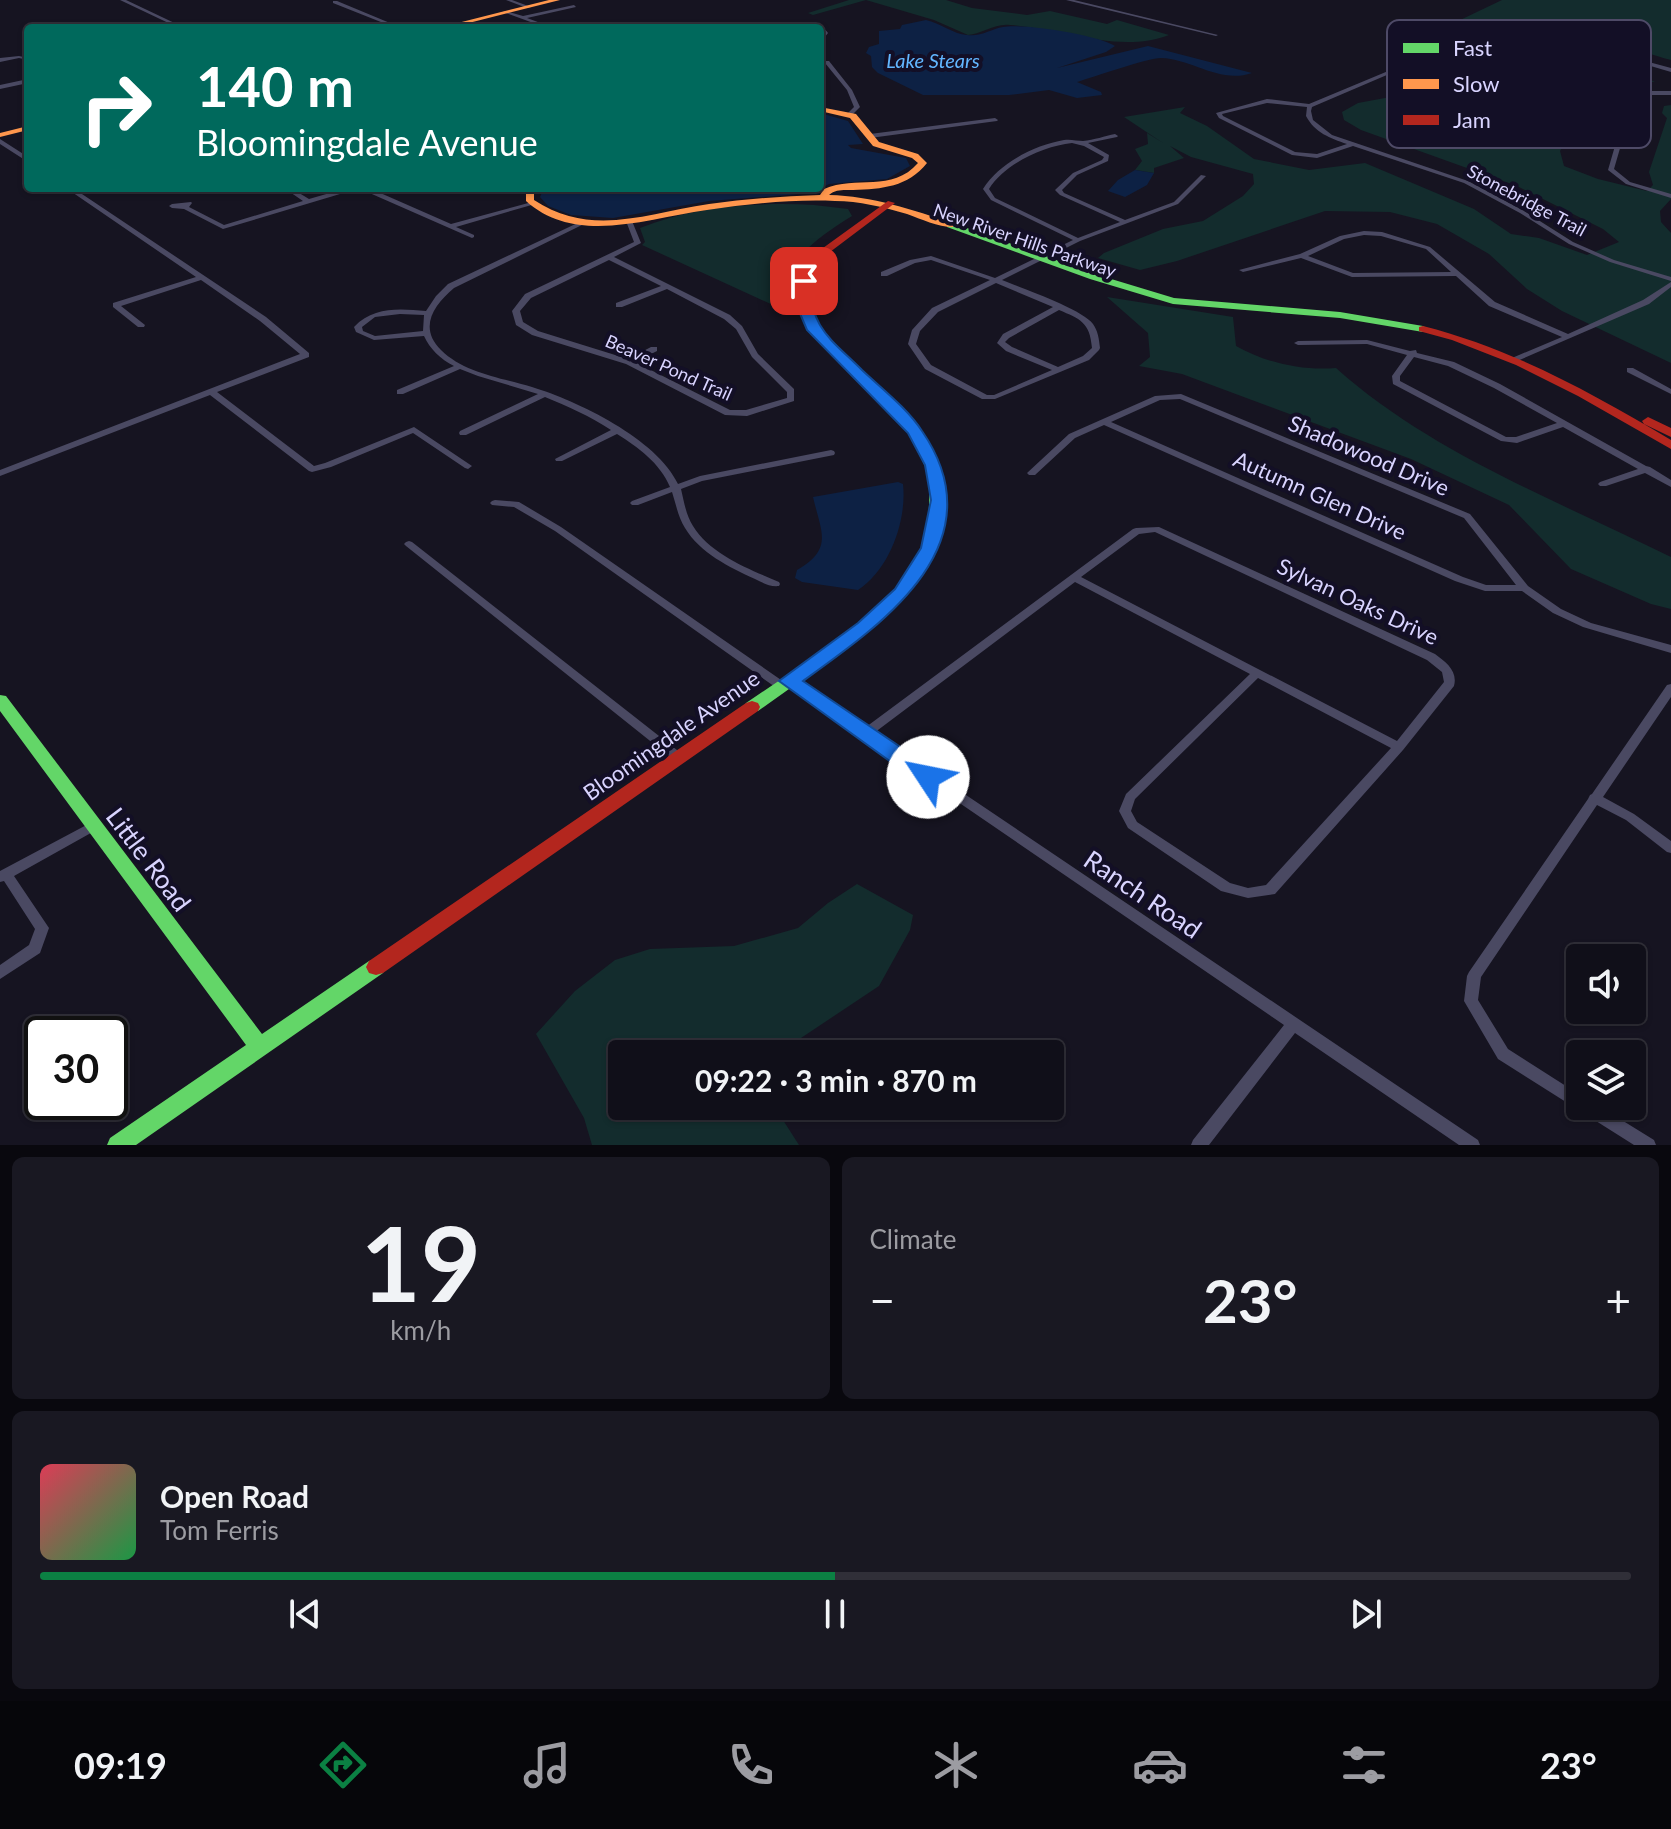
<!DOCTYPE html>
<html lang="en">
<head>
<meta charset="utf-8">
<style>
  body { margin:0; font-family:Lato,sans-serif; background:#191822; color:#f1f3f6; height:100vh; display:flex; flex-direction:column; font-size:30px; white-space:nowrap }
  * { box-sizing:border-box; margin:0 }
  p { font-size:26px; color:#9c9ca2 }
  .icon { flex:none; width:44px; height:44px; fill:none; stroke:currentColor; stroke-width:2; stroke-linecap:round; stroke-linejoin:round }
  .map { position:relative; height:1145px; overflow:hidden }
  .panel { display:flex; flex-direction:column; gap:12px; padding:12px; background:#09080e; flex:1 }
  .panel>* { flex:none }
  .banner { position:absolute; left:24px; top:24px; width:800px; height:168px; border-radius:8px; box-shadow:0 2px 6px #0004,0 0 0 2px #302f38; background:#00695c; color:#fff; overflow:hidden }
  .controls { position:absolute; left:1566px; top:944px; display:grid; gap:16px }
  .controls a { display:grid; place-items:center; width:80px; height:80px; border-radius:8px; background:#100f19; box-shadow:0 2px 6px #0004,0 0 0 2px #302f38; font-size:40px }
  .speed { position:absolute; left:24px; top:1016px; display:flex; gap:16px; font-size:40px; font-weight:700; text-align:center }
  .speed>* { display:grid; place-content:center; width:104px; height:104px; border-radius:50%; background:#100f19; box-shadow:0 2px 6px #0004,0 0 0 2px #302f38; line-height:1 }
  .speed .limit { border:4px solid #111; border-radius:12px; background:#fff; color:#111 }
  .pin { position:absolute; display:grid; place-items:center; width:68px; height:68px; color:#fff; margin:-34px; border-radius:16px; box-shadow:0 4px 12px #0006 }
  .me { position:absolute; width:88px; margin:-44px; rotate:304deg; stroke-linejoin:round; filter:drop-shadow(0 0 6px #0008) }
  .turn { display:flex; align-items:center; gap:28px; height:168px; padding:0 40px; font-size:36px }
  .turn .icon { width:104px; height:104px; stroke-width:2.5 }
  .turn b { display:block; font-size:56px; line-height:68px }
  .big { font-size:60px; font-weight:700; line-height:1.1 }
  .panel .card { flex:1; display:flex; flex-direction:column; justify-content:center; gap:12px; min-width:0; padding:0 28px; border-radius:12px; background:#191822 }
  .panel .dial { align-items:center; gap:0 }
  .dial b { font-size:104px; line-height:1 }
  .song { display:flex; align-items:center; gap:24px }
  .cover { width:96px; height:96px; border-radius:12px; background:linear-gradient(135deg,hsl(350 70% 55%),hsl(140 70% 35%)) }
  .played { height:8px; border-radius:4px; background:linear-gradient(90deg,#0b8043 50%,#302f38 50%) }
  .keys { display:flex; justify-content:space-around; direction:ltr }
  .heat { display:flex; justify-content:space-between; align-items:center; font-size:44px; direction:ltr }
  .panel .tiles { flex:1; display:grid; gap:12px; grid-template-columns:1fr 1fr }
  .card:last-child { grid-column:span 2 }
  .trip { position:absolute; left:608px; top:1040px; width:456px; height:80px; border-radius:8px; background:#100f19; box-shadow:0 2px 6px #0004,0 0 0 2px #302f38; font-weight:700; line-height:80px; text-align:center }
  .tab-bar { display:flex; height:128px; justify-content:space-around; align-items:center; background:#06060a; color:#9c9ca2 }
  .tab-bar .icon { width:56px; height:56px }
  .tab-bar .current { color:#0b8043 }
  .tab-bar b { font-size:36px; color:#f1f3f6 }
  .map>svg:first-child { display:block }
  .green { fill:#132c2d }
  .water { fill:#0d2144 }
  .lines { fill:none; stroke-linecap:round; stroke-linejoin:round }
  .street { fill:#4a4962; fill-rule:evenodd }
  .fast { fill:#63d668; fill-rule:evenodd }
  .slow { fill:#ff974d; fill-rule:evenodd }
  .jam { fill:#b3261e; fill-rule:evenodd }
  .route { fill:#1a73e8; stroke:#114b97; stroke-width:2 }
  .labels { text-anchor:middle; dominant-baseline:central; stroke-width:8; stroke-linejoin:round; paint-order:stroke }
  .far-street-label { font-size:18px; fill:#d9d4ff; stroke:#130f26 }
  .far-water-label { font-size:20px; font-style:italic; fill:#62b6ff; stroke:#130f26 }
  .street-label { font-size:22px; fill:#d9d4ff; stroke:#130f26 }
  .near-street-label { font-size:26px; fill:#d9d4ff; stroke:#130f26 }
  .key { fill:#130f26; stroke:#4e4a67; stroke-width:2 }
  .key-label { font-size:22px; fill:#d9d4ff }
</style>
</head>
<body>
<div class="map">
<svg width="1671" height="1145" viewBox="0 0 1671 1145">
  <rect width="100%" height="100%" fill="#161421"/>
  <path class="green" d="M849 0H946L972 8 1027 15 1050 11 1107 24 1117 20 1169 35C1120 54 1061 29 1010 25 995 23 982 34 968 35L934 20 866 0 813 15 808 13Z
    M1502 0H1671V60C1627 48 1552 18 1509 35L1513 42 1524 47 1493 51 1497 54C1546 43 1611 60 1655 82L1487 76 1475 79 1467 94 1439 107 1426 118 1476 140 1495 137 1549 109 1552 99 1581 103 1586 107 1560 151 1564 166 1598 179 1647 191 1653 185 1649 172 1667 118 1662 113 1664 106 1671 105V199L1660 211 1661 222 1671 233V363L1562 311 1527 289 1489 254 1437 224 1390 212 1325 211 1177 261 1140 270 1098 258 1104 253 1163 229 1203 221 1243 196 1254 184 1253 174 1191 157 1170 146 1184 158 1154 168V173L1135 170 1142 161 1135 149 1148 144 1147 133 1163 143 1124 117 1185 107 1180 113 1207 126 1254 159 1309 170 1365 163 1474 209 1511 234 1539 238 1587 255 1619 242 1603 229 1517 186 1361 130 1344 120 1342 112 1358 103 1412 93 1424 81 1450 67 1479 59 1472 53 1484 48 1481 45 1441 37 1418 44 1412 43Z
    M814 205 848 209 852 216C817 238 777 264 786 311L642 245 645 242 640 228C693 206 757 202 814 205Z
    M1107 297 1233 317 1236 346C1266 363 1303 371 1336 368 1431 453 1558 501 1671 557V609L1651 604 1571 569 1509 505 1411 459 1182 374 1139 366 1150 357 1148 333Z
    M857 884 913 915 910 930 879 986 777 1054H622V1106H774L799 1145H592L584 1118 536 1034 575 991 615 960 650 949 734 946 798 928 828 903Z"/>
  <path class="water" d="M926 20C940 23 953 34 967 35 981 37 991 29 1003 27 1023 23 1098 35 1115 46L1106 52 1057 68 1148 46 1252 73C1219 84 1193 59 1161 58 1148 58 1093 77 1077 82L1101 92 1102 95 1077 98 1049 90 1009 95H923L878 73 872 67 871 56 866 53 869 47 879 44V31L900 29 902 25Z
    M820 113 848 121 863 144 848 145 851 148 906 158 910 166 887 179 829 184 812 193 709 201 613 218 571 215 548 206 540 197 544 188H820Z
    M1135 170 1154 173 1147 185 1125 197 1108 191 1118 180Z
    M898 482 903 484C907 520 890 569 858 590L802 582 795 578 797 570C834 549 821 532 813 497Z"/>
  <g class="lines">
    <path class="street" d="M120 0H126L185 28H179Z
      M506 0H512L531 7 527 8Z
      M1066 0H1074L1218 35 1216 36Z
      M333 1H337L402 28H396L333 3Z
      M574 5 576 7 527 18 554 28H547L503 12 505 11 523 16Z
      M818 28C822 27 826 30 828 33L820 43V38L823 33Z
      M1540 39 1586 45 1671 68V72L1586 47 1538 41Z
      M1453 44 1457 45 1312 107 1311 111 1313 120 1332 135 1468 181 1524 211 1573 242 1614 260 1671 277V281L1610 262 1569 244 1520 213 1464 183 1353 146 1317 158 1292 155 1219 118 1216 113 1267 99 1309 104ZM1267 103 1307 107 1306 116C1315 133 1330 138 1347 144L1317 154 1295 152 1223 116 1222 114Z
      M19 56 28 58V60L19 58 0 62V58Z
      M825 61H829L852 90 860 107 851 116 846 115 854 107 847 90 825 63Z
      M28 79V83L0 89V85Z
      M1529 84 1574 87 1610 96 1626 91H1671V95H1626L1615 98 1632 107 1614 169 1630 182 1671 194V198L1626 184 1608 170 1626 108C1592 90 1555 84 1517 89L1509 106 1479 121 1474 120 1505 104 1513 87Z
      M995 118 998 120 997 121 870 138 867 136 870 134Z
      M1115 134 1118 136 1117 137 1088 143 1109 155 1108 161 1077 175 1062 190 1064 193 1125 220 1174 202 1201 175 1206 176 1178 204 1080 241 1002 280C1021 288 1082 309 1093 324 1098 331 1099 339 1100 348L1099 350 1089 360 995 399H982L925 369 908 344 912 330 932 308 990 280 931 260 915 263 887 276H881V272L910 260 931 256 995 278 1073 240 991 200 983 189C999 163 1035 145 1064 140 1071 139 1077 141 1083 141 1094 140 1105 136 1115 134ZM1072 143 1084 146 1104 157 1102 160 1073 173 1055 190 1060 195 1120 222 1078 238 995 198 989 189C1005 164 1043 146 1072 143ZM996 283 1053 307 1003 334 997 343 1006 351 1052 370 994 395H987L931 365 916 344 920 331 938 312ZM1059 310C1080 319 1090 322 1092 348L1083 356 1058 367 1012 347 1005 342 1009 338Z
      M0 139 28 157V162L0 144Z
      M66 188H73L266 317 309 353V357L217 392 314 466 325 463 414 427 472 466 468 469 465 468 413 433 331 467 312 472 309 471 210 395 0 476V470L300 354 260 321 201 280 121 306 145 325 144 327H138L113 307V303L196 277Z
      M284 188H291L309 199 347 188H369L451 224 532 202 535 204 456 227 474 235V237L472 238 365 191H350L223 229 184 209 172 208 169 206 172 204 191 202 192 203 189 207 224 225 303 201Z
      M629 219 632 221 641 243 614 257 730 315 742 326 758 354 794 389V401L747 416 725 415 626 364 532 335 516 325 512 311 525 294 634 242 626 221ZM609 260 661 286 616 303V307H622L667 289 724 319 736 329 752 357 787 392V398L746 410H730L635 362 657 351V347H651L628 359 538 331 523 322 520 311 531 298Z
      M584 220 587 222 586 223 454 288C434 305 418 327 441 350 464 373 502 378 532 387 578 401 657 439 678 484L700 476 831 450 834 451 835 453 834 455 702 481 681 489C684 502 686 515 693 526 711 555 749 569 779 582L780 584 779 586C770 587 763 583 755 579 729 567 700 553 685 528 678 517 676 504 672 492L638 505H632L630 503 632 501 670 487C660 463 638 447 617 434L562 461H556L555 459 611 430C590 416 567 406 545 397L466 435H460L459 433 460 431 538 394 478 376 460 369 403 394H397V390L454 366C440 359 430 349 424 336L374 340 356 332 354 327C374 306 400 309 426 311L436 296 448 284ZM400 314 424 315 423 331 375 336 363 331 362 327 375 317Z
      M1364 231 1382 232 1430 247 1495 302 1568 334 1643 300 1671 282V287L1649 304 1515 362 1511 360 1512 358 1562 337 1489 306 1456 276 1352 277 1301 258 1243 272 1239 270 1300 254 1340 236ZM1364 235 1381 236 1426 249 1451 272 1353 273 1308 256 1344 239Z
      M1367 340 1410 351 1416 350 1417 353 1454 362 1500 384 1646 466 1650 467 1671 480V487L1645 473 1606 486H1600L1598 484 1600 482 1638 469 1563 427 1517 443 1501 441 1393 384 1392 376 1407 355 1367 344 1298 345 1294 343 1298 341ZM1414 357 1448 366 1494 388 1557 423 1516 437H1506L1400 381V376Z
      M1627 368H1633L1671 389V394L1627 372Z
      M1181 394 1470 514 1528 586 1561 609 1591 623 1671 645V653L1583 627 1553 613 1522 591H1485L1455 581 1104 425 1075 438 1035 475H1029L1027 473 1069 434 1155 396ZM1180 399 1464 518 1516 585H1486L1463 577 1111 422 1160 400Z
      M495 500 519 502 561 527 784 682 785 678H793L866 727 1133 529 1136 528 1159 527 1435 654C1446 662 1458 671 1454 686L1403 750 1275 894 1248 898 1221 891 1128 828 1119 811 1126 794 1250 674 1075 582 874 733 1478 1140 1480 1145H1459L1295 1033 1209 1145H1191L1193 1140 1284 1025 787 685 786 689H778L555 531 514 507 492 505 490 503 492 501ZM1155 532 1427 660 1442 672 1444 682 1397 741 1081 577 1139 534ZM1258 678 1391 748 1266 885 1248 888 1230 883 1137 822 1131 811 1135 799Z
      M409 541 412 542 682 754 684 757 682 760 678 761 674 760 406 546 404 544 406 542Z
      M1671 684V697L1603 797 1634 814 1671 841V853L1667 852 1626 820 1597 805 1481 977 1478 1000 1508 1049 1580 1095V1106H1599L1654 1140 1656 1145H1634L1498 1059 1464 1001 1467 976 1469 972 1588 799 1590 795 1592 794 1667 685Z
      M94 821 98 823 100 826 98 829 14 876 49 928 40 953 0 979V965L29 945 35 929 4 881 0 882V871Z"/>
    <path class="fast" d="M947 223H953L1098 275 1174 298 1340 312 1423 326 1428 329 1423 332 1340 318 1173 304 1090 279 947 227Z
      M857 371 861 372 920 432 942 477V532L929 564 895 608 855 642 758 711H746L744 707 746 703 845 636 885 602 915 563 928 532 930 477 909 433 853 376 851 374Z
      M0 695 6 696 262 1034 369 961 376 959 383 961 386 967 383 973 136 1145H107L110 1138 246 1045 0 711Z"/>
    <path class="slow" d="M549 0H560L449 28H438Z
      M820 107 856 114 879 142 918 154 927 163C908 187 882 189 853 190 843 190 836 189 829 195 872 196 913 210 953 223V227C938 227 921 219 907 214 883 207 859 201 835 201 793 199 749 204 707 210 648 218 576 246 526 201V188H534V200C592 238 647 213 709 204 746 199 783 196 820 195L824 189C856 175 892 193 918 163L912 158 873 146 850 118 820 111Z
      M28 126V130L0 137V133Z"/>
    <path class="jam" d="M888 201 895 203 830 252 808 290 817 324 861 372 863 374 857 377 853 376 807 325 798 290 823 248Z
      M1423 326C1513 349 1592 393 1671 440V449L1578 396 1516 365 1452 340 1419 331V327Z
      M1648 417 1671 428V437L1644 424 1642 421Z
      M752 701 758 703 760 707 758 711 383 973 376 975 369 973 366 967 369 961 746 703Z"/>
  </g>
  <path class="route" d="M804 277 811 281C809 328 831 339 862 370 882 389 907 408 922 431 999 543 884 623 803 681L936 771 939 777 936 783H920L779 681 858 623 895 589 921 548 931 500 925 465 908 433 807 330 796 304 797 281Z"/>
  <g class="labels">
    <g class="far-street-label">
      <text transform="translate(1527 200) rotate(28)">Stonebridge Trail</text>
      <text transform="translate(1025 240) rotate(19)">New River Hills Parkway</text>
      <text transform="translate(669 367) rotate(24)">Beaver Pond Trail</text>
    </g>
    <g class="far-water-label">
      <text x="933" y="60">Lake Stears</text>
    </g>
    <g class="street-label">
      <text transform="translate(1369 455) rotate(23)">Shadowood Drive</text>
      <text transform="translate(1320 495) rotate(24)">Autumn Glen Drive</text>
      <text transform="translate(1358 601) rotate(25)">Sylvan Oaks Drive</text>
      <text transform="translate(671 735) rotate(-35)">Bloomingdale Avenue</text>
    </g>
    <g class="near-street-label">
      <text transform="translate(149 859) rotate(53)">Little Road</text>
      <text transform="translate(1143 894) rotate(34)">Ranch Road</text>
    </g>
  </g>
  <rect x="1387" y="20" width="264" height="128" rx="12" class="key"/>
  <rect x="1403" y="43" width="36" height="10" fill="#63d668"/>
  <rect x="1403" y="79" width="36" height="10" fill="#ff974d"/>
  <rect x="1403" y="115" width="36" height="10" fill="#b3261e"/>
  <g class="key-label">
    <text x="1453" y="56">Fast</text>
    <text x="1453" y="92">Slow</text>
    <text x="1453" y="128">Jam</text>
  </g>
</svg>
<div class="controls">
<a><svg class="icon" aria-label="sound" viewBox="0 0 24 24"><path d="M4 9h4l5-4v14l-5-4H4zM17 9q2 3 0 6"/></svg></a>
<a><svg class="icon" aria-label="layers" viewBox="0 0 24 24"><path d="M12 4l9 5-9 5-9-5zM3 14l9 5 9-5"/></svg></a>
</div>
<div class="speed"><div class="limit">30</div></div>
<div class="pin" style="left:804px;top:281px;background:#d93025"><svg class="icon" aria-label="arrive" viewBox="0 0 24 24"><path d="M6 21V4h12l-3 4 3 4H6"/></svg></div>
<svg class="me" style="left:928px;top:777px" viewBox="-20 -20 40 40"><circle r="19" fill="#fff"/><path d="M0-13L10 11 0 6-10 11z" fill="#1a73e8"/></svg>
<div class="trip">09:22 · 3 min · 870 m</div>
<div class="banner">
<div class="turn"><svg class="icon" aria-label="right" viewBox="0 0 24 24"><path d="M7 20v-9h11M14 6l5 5-5 5"/></svg><div><b>140 m</b>Bloomingdale Avenue</div></div>
</div>
</div>
<section class="panel">
<div class="tiles">
<div class="card dial"><b>19</b><p>km/h</p></div>
<div class="card"><p>Climate</p>
<div class="heat"><a>−</a><b class="big">23°</b><a>+</a></div>
</div>
<div class="card">
<div class="song"><i class="cover"></i><div><b>Open Road</b><p>Tom Ferris</p></div></div>
<div class="played"></div>
<div class="keys"><svg class="icon" aria-label="previous" viewBox="0 0 24 24"><path d="M18 5L8 12l10 7zM5 5v14"/></svg><svg class="icon" aria-label="pause" viewBox="0 0 24 24"><path d="M8 5v14M16 5v14"/></svg><svg class="icon" aria-label="next" viewBox="0 0 24 24"><path d="M6 5l10 7-10 7zM19 5v14"/></svg></div>
</div>
</div>
</section>
<nav class="tab-bar">
<b>09:19</b>
<svg class="icon current" aria-label="directions" viewBox="0 0 24 24"><path d="M12 3l9 9-9 9-9-9zM9 14v-3h6M13 9l2 2-2 2"/></svg>
<svg class="icon" aria-label="music" viewBox="0 0 24 24"><path d="M9 18V5l10-2v13"/><circle cx="6" cy="18" r="3"/><circle cx="16" cy="16" r="3"/></svg>
<svg class="icon" aria-label="phone" viewBox="0 0 24 24"><path d="M5 4h4l2 5-3 2q2 4 5 5l2-3 5 2v4C11 20 4 13 5 4z"/></svg>
<svg class="icon" aria-label="climate" viewBox="0 0 24 24"><path d="M12 3v18M4 7l16 10M4 17L20 7"/></svg>
<svg class="icon" aria-label="car" viewBox="0 0 24 24"><path d="M5 17H2v-5l4-1 3-4h7l3 4 3 1v5h-3M9 17h6M6 11h13"/><circle cx="7" cy="17" r="2"/><circle cx="17" cy="17" r="2"/></svg>
<svg class="icon" aria-label="filters" viewBox="0 0 24 24"><path d="M4 7h16M4 17h16"/><circle cx="9" cy="7" r="2"/><circle cx="15" cy="17" r="2"/></svg>
<b>23°</b>
</nav>
</body>
</html>
